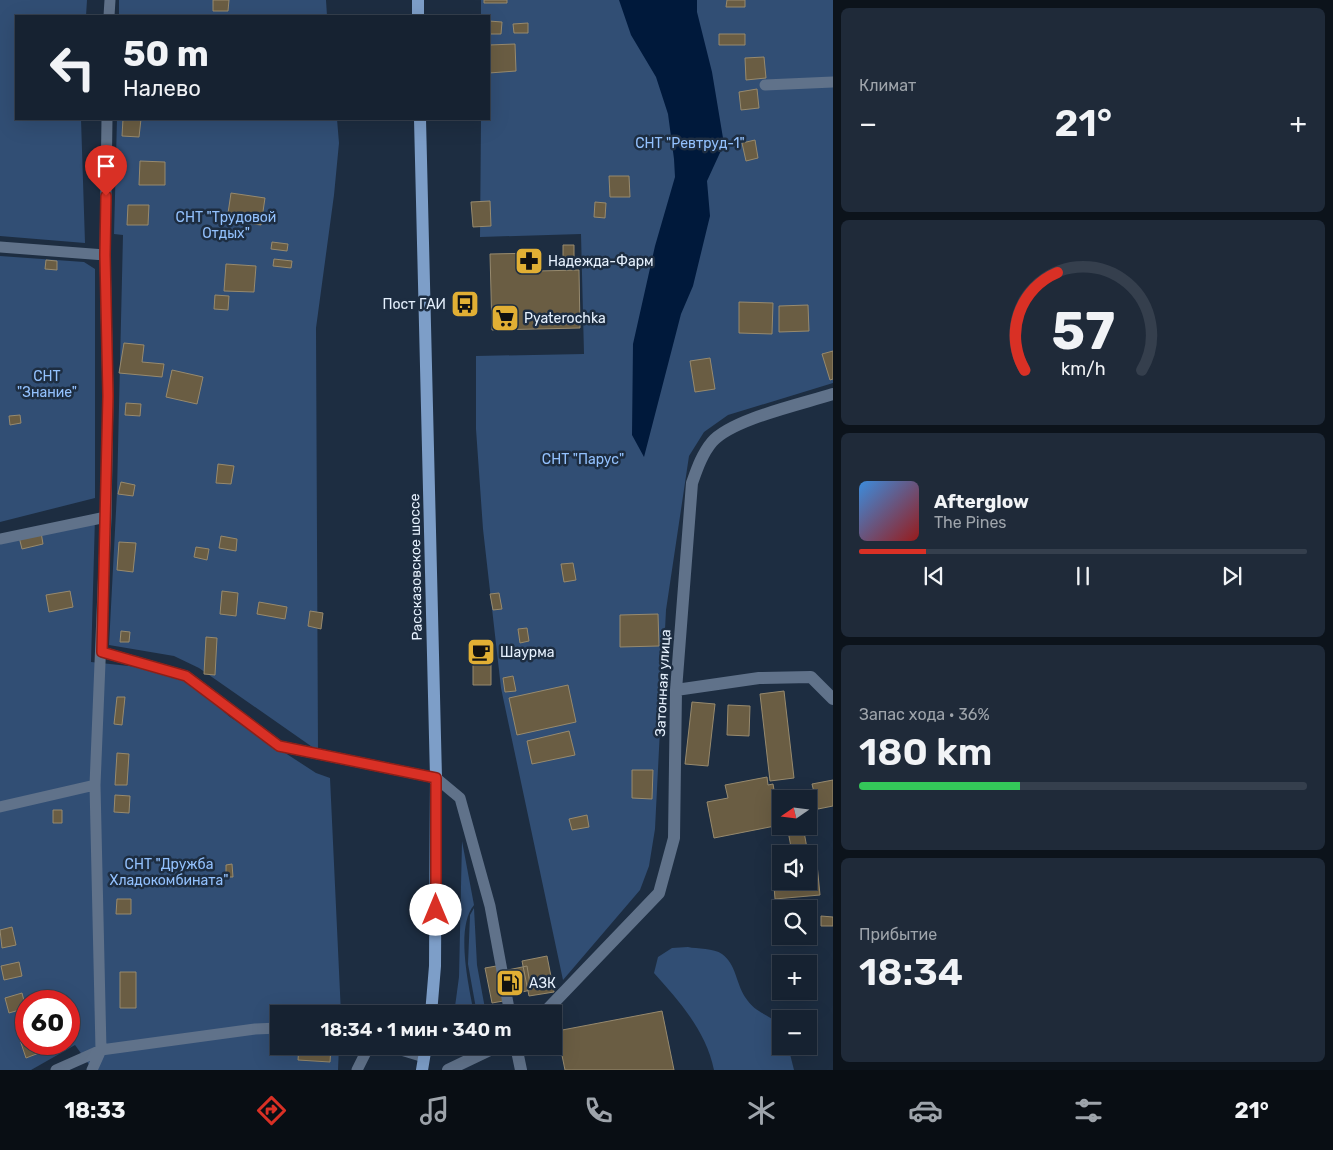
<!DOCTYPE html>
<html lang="ru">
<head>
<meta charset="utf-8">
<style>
  body { margin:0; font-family:Rubik,sans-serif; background:#1f2a39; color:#f1f3f6; height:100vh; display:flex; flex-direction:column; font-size:19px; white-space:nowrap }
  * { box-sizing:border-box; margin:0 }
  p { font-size:16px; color:#9ea4ab }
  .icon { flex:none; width:28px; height:28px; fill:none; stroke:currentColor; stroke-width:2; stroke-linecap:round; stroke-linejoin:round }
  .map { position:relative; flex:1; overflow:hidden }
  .drawer { display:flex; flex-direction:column; gap:8px; padding:8px; background:#0c131b; width:500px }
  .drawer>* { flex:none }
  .hud { position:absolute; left:15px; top:15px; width:475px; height:105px; border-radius:0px; box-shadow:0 5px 20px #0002,0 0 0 1px #353f4d; background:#162231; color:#f1f3f6; overflow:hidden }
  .needle { width:32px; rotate:256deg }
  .fabs { position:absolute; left:772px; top:790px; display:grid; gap:10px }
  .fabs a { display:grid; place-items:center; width:45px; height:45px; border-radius:0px; background:#162231; box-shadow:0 5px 20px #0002,0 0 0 1px #353f4d; font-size:25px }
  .speed { position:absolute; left:15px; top:990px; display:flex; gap:10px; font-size:25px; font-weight:700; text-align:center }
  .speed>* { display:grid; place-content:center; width:65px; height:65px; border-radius:50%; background:#162231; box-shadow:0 5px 20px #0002,0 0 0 1px #353f4d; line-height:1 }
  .speed .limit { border:8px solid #d22; background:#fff; color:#111 }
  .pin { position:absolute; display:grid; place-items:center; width:42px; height:42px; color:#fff; margin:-51px -21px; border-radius:50% 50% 50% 0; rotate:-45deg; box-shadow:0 0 5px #0007 }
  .pin .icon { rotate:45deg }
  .me { position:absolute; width:55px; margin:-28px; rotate:0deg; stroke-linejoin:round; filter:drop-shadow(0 0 4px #0008) }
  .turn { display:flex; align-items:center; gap:18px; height:105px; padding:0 25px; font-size:22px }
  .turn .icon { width:65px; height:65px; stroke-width:2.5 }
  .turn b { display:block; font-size:35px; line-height:42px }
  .big { font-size:38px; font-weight:600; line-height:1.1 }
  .drawer .tile { flex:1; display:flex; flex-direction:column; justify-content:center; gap:8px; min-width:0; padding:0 18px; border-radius:8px; background:#1f2a39 }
  .drawer .dial { align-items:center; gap:0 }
  .dial svg { height:130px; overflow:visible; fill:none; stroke:#353f4d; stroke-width:7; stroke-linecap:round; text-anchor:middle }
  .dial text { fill:#f1f3f6; stroke:none }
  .song { display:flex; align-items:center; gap:15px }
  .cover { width:60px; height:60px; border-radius:8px; background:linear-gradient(135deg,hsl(210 70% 55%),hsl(0 70% 35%)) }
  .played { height:5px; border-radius:2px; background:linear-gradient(90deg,#d93025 15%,#353f4d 15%) }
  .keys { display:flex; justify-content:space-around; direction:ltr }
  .heat { display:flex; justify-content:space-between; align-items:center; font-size:28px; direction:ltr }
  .charge { height:8px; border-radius:4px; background:linear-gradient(90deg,#34c759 36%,#353f4d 0) }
  .trip { position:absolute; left:270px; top:1005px; width:292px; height:50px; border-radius:0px; background:#162231; box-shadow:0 5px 20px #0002,0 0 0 1px #353f4d; font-weight:600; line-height:50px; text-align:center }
  .tabs { display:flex; height:80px; justify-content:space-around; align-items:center; background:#090e14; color:#9ea4ab }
  .tabs .icon { width:35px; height:35px }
  .tabs .active { color:#d93025 }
  .tabs b { font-size:22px; color:#f1f3f6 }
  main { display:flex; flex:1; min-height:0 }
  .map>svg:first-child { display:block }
  .green { fill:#314e74; fill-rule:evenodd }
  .water { fill:#00193b }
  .building { fill:#6a5d43; stroke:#978a6e }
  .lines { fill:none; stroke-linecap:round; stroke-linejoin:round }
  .lane { stroke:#60728a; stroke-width:11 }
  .street { stroke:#60728a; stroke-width:12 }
  .primary { stroke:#7d9ec8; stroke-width:12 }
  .route-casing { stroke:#8d1f18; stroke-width:12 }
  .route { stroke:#d93025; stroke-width:9 }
  .labels { text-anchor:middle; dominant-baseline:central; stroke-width:5; stroke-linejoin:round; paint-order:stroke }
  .park-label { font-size:14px; fill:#93c1fd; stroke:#1d2d41 }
  .poi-label { font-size:14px; fill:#e6f1fe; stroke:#1d2d41; text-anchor:start }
  .street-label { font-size:14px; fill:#e6f1fe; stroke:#1d2d41 }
</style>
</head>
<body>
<main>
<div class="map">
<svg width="833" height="1070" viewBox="0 0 833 1070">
  <rect width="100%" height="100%" fill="#1d2d41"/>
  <path class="green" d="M0 0H87L86 16H16V119H81L85 243 0 236Z
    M119 0H326L327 16H119Z
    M481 0H833V383L728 415 704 432 689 456 666 610 655 829 649 866 640 890 563 980 501 688 483 529 476 429V356L584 354 581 234 480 237 481 119H489V16H481Z
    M117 119H337L339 143 334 195 316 328 318 751 199 668 174 656 109 645 117 492 123 235 114 234Z
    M0 256 84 262 95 269V498L0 522Z
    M95 517 91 662 176 671 230 717 316 773 330 778 341 1014H279V1046H339L338 1070H93L75 1045 31 1070H0V539ZM26 1001H69V1044H26Z
    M462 841 474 905C455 928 469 986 474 1014H454L459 977Z
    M474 908 477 965 486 1014H477L468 964 470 915Z
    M688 947C697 949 714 948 722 954 736 964 736 983 745 997 761 1022 781 1009 781 1046H788L794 1070H714C706 1031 680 1002 654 973L658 957 672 948Z"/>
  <path class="water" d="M619 0H697V12L712 72 724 144 707 181 710 216 693 286 681 314 644 457 632 435 633 344 655 246 675 177 674 159 668 114 656 77 631 35Z"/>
  <path class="building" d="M213 0H229L228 11H213Z
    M484 0H507V3H484Z
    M727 0H745V7H726Z
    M489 21 502 22 501 34H489Z
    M528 23V33H514L513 24Z
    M719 34H745V45H719Z
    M515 44 516 71 489 73V45Z
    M764 57 766 78 746 80 745 58Z
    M757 89 759 108 741 110 739 92Z
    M123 119H141L139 137 122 136Z
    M755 140 758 158 746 161 742 143Z
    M140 161 165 162V185H139Z
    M609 176H629L630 197H610Z
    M231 193 265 198 261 225 227 220Z
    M490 201 491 226 473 227 471 202Z
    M595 202 606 203 605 218 594 217Z
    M128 205H149L148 225H127Z
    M272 242 288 244 287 251 271 249Z
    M563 245H574V258H563Z
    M538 253V271L579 270 580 328 492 330 490 254Z
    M274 259 292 261 291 268 273 266Z
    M46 260 57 261V270L45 269Z
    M226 264 256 266 254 292 224 291Z
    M215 295 229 296 228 310 214 309Z
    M739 302 773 303 772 334 739 333Z
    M808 305 809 331 779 332V306Z
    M124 343 144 345 142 362 164 364 162 377 119 373Z
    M833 351V379L830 380 822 354Z
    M710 358 715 389 695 392 690 361Z
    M172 370 203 377 197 404 166 397Z
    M126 403 141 404 140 416 125 415Z
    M20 415 21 423 10 425 9 416Z
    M218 464 234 466 231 484 216 483Z
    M121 482 135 485 133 496 118 494Z
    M41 532 43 544 22 549 19 537Z
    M221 536 237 539 236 551 219 548Z
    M119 542 136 543 133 572 117 570Z
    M196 547 209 549 207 560 194 557Z
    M573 563 576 580 564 582 561 564Z
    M70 591 73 607 49 612 46 595Z
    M222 591 238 593 236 616 220 614Z
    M499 593 502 609 493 610 490 594Z
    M259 602 287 607 285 619 257 614Z
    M310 611 323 613 321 629 308 626Z
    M658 614 659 646 620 647V615Z
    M527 628 529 641 520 643 518 629Z
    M121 631 130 632 129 642H120Z
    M206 637 217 638 215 675 204 674Z
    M473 642H491V685H473Z
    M513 676 516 691 505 692 503 678Z
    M568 685 576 722 517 735 509 698Z
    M784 691 794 778 770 781 760 694Z
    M117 697H125L122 725 114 724Z
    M692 702 715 704 708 766 685 764Z
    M728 705 750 706 749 736 727 735Z
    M569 731 575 755 532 764 527 741Z
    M117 753 129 754 127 785H115Z
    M632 770H653L652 799 632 798Z
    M767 777 768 785 773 784 780 825 714 838 707 802 728 798 725 785Z
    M833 780V806L818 809 812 784Z
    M115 795 130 796 129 813 114 812Z
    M53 810H62V823H53Z
    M587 815 589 827 572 830 569 819Z
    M787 826H803L808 854H786L785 848 791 847Z
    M232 864 233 877H226V865Z
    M809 864H817L820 895 775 899 773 874 781 873V881H809Z
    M117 899H131V914H116Z
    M821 916 833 917V926H821Z
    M12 927 16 945 2 948 0 930Z
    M547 956 554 992 529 996 522 961Z
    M19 962 22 976 4 980 1 966Z
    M502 965 503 971 527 966 531 990 508 995 509 1000 492 1003 485 968Z
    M120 972H136V1008H120Z
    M22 993 26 1008 9 1013 5 998Z
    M662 1011 674 1070H565L557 1031Z
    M26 1034V1044H50L52 1048 26 1058 19 1037Z
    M299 1046H331L330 1062 298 1060Z"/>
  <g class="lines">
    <path class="lane" d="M109 16 110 0
      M765 85 833 82
      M0 247 105 255
      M0 539 106 517
      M102 652 186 676 279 746 436 778 460 798 490 906 510 1014
      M0 807 95 785
      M388 1046 424 1057
      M56 1070 101 1050 95 785 106 517 108 396 105 255 107 119
      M92 1070 101 1050 255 1029 279 1028
      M357 1070 369 1046"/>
    <path class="street" d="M676 690 759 678 811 677 833 699
      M543 1014 659 893 674 838 676 690 692 483C697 469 702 454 712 442 732 419 802 404 833 394
      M516 1046 521 1070
      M448 1070 498 1046"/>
    <path class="primary" d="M418 0V16
      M420 119 436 778 435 966 431 1014
      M422 1070 426 1046"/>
  </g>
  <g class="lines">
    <defs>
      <path id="route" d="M106 196 105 255 108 396 102 652 186 676 279 746 436 778V910"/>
    </defs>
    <use href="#route" class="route-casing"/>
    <use href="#route" class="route"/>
  </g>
  <defs>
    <symbol id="pharmacy-square" viewBox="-11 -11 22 22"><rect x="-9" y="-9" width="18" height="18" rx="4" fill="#e1af34" stroke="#1d2d41"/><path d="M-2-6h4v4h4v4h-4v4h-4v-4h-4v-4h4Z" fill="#111"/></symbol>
    <symbol id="bus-square" viewBox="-11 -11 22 22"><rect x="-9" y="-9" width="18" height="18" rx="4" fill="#e1af34" stroke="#1d2d41"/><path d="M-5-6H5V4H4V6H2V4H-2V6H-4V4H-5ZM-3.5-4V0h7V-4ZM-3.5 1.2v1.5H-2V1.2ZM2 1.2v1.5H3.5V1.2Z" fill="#111"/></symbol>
    <symbol id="supermarket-square" viewBox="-11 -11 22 22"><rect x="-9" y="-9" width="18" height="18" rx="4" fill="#e1af34" stroke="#1d2d41"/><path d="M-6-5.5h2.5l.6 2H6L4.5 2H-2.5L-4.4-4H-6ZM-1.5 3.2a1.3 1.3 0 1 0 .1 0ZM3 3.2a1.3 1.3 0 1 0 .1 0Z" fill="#111"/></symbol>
    <symbol id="cafe-square" viewBox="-11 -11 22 22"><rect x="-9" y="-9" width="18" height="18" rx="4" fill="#e1af34" stroke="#1d2d41"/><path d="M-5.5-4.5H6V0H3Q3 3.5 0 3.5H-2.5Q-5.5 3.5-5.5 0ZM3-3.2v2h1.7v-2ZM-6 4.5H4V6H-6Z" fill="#111"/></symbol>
    <symbol id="fuel-square" viewBox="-11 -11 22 22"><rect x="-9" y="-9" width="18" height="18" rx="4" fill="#e1af34" stroke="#1d2d41"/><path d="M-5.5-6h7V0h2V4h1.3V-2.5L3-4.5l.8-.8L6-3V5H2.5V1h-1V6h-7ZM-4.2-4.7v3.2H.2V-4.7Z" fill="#111"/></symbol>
  </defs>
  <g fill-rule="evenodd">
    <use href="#pharmacy-square" x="513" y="245" width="32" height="32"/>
    <use href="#bus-square" x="449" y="288" width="32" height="32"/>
    <use href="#supermarket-square" x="489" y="302" width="32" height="32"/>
    <use href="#cafe-square" x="465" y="636" width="32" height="32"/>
    <use href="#fuel-square" x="494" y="967" width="32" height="32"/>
  </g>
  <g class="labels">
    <g class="park-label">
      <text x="690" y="143">СНТ "Ревтруд-1"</text>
      <text x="226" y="217">СНТ "Трудовой<tspan x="226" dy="16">Отдых"</tspan></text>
      <text x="47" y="376">СНТ<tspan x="47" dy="16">"Знание"</tspan></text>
      <text x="583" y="459">СНТ "Парус"</text>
      <text x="169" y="864">СНТ "Дружба<tspan x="169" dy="16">Хладокомбината"</tspan></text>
    </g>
    <g class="poi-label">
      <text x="548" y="261">Надежда-Фарм</text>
      <text x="446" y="304" text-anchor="end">Пост ГАИ</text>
      <text x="524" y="318">Pyaterochka</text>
      <text x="500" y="652">Шаурма</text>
      <text x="529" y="983">АЗК</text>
    </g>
    <g class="street-label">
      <text transform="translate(416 567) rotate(-91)">Рассказовское шоссе</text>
      <text transform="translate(663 683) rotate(-87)">Затонная улица</text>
    </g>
  </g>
</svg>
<div class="fabs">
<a><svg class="needle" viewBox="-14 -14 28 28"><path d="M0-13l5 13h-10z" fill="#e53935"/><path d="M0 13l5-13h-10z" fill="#9ea4ab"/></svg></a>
<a><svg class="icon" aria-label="sound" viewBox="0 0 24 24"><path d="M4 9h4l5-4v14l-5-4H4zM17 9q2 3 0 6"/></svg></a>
<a><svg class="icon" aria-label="search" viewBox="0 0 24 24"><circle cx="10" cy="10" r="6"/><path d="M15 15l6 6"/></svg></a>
<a>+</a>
<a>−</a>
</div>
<div class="speed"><div class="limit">60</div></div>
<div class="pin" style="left:106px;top:196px;background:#d93025"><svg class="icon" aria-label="arrive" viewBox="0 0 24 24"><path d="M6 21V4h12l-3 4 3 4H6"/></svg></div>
<svg class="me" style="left:436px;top:910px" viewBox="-20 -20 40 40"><circle r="19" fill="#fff"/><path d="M0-13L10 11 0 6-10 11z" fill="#d93025"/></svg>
<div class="trip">18:34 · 1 мин · 340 m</div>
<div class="hud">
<div class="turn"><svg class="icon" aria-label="left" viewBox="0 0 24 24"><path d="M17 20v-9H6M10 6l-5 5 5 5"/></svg><div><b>50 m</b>Налево</div></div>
</div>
</div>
<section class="drawer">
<div class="tile"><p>Климат</p>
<div class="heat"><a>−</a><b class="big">21°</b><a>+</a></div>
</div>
<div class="tile dial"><svg viewBox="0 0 100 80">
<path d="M14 69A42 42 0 1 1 86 69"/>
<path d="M14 69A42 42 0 0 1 34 9" stroke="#d93025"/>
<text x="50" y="56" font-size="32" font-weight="700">57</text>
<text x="50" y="72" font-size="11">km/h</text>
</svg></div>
<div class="tile">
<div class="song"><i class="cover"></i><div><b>Afterglow</b><p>The Pines</p></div></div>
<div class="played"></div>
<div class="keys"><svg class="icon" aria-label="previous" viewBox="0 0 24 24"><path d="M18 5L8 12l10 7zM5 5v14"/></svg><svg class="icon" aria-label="pause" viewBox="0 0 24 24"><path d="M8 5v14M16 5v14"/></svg><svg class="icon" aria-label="next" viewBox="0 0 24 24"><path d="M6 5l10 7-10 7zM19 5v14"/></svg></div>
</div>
<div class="tile"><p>Запас хода · 36%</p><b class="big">180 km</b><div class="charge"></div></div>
<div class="tile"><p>Прибытие</p><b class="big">18:34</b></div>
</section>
</main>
<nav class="tabs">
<b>18:33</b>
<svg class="icon active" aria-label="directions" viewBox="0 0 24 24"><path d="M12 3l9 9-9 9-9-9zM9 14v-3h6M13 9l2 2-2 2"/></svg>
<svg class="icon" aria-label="music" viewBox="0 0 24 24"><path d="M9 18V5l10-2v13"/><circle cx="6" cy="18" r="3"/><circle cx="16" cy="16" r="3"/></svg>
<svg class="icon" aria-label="phone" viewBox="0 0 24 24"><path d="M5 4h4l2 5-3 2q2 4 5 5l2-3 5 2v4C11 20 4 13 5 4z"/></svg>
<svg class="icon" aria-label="climate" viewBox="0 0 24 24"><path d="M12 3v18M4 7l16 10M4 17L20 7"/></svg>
<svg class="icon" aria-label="car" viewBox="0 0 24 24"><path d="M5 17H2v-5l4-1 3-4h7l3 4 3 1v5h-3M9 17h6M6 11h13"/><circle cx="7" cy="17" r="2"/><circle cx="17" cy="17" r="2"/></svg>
<svg class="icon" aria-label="filters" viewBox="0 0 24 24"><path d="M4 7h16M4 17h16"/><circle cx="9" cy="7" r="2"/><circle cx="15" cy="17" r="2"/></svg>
<b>21°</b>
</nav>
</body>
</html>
